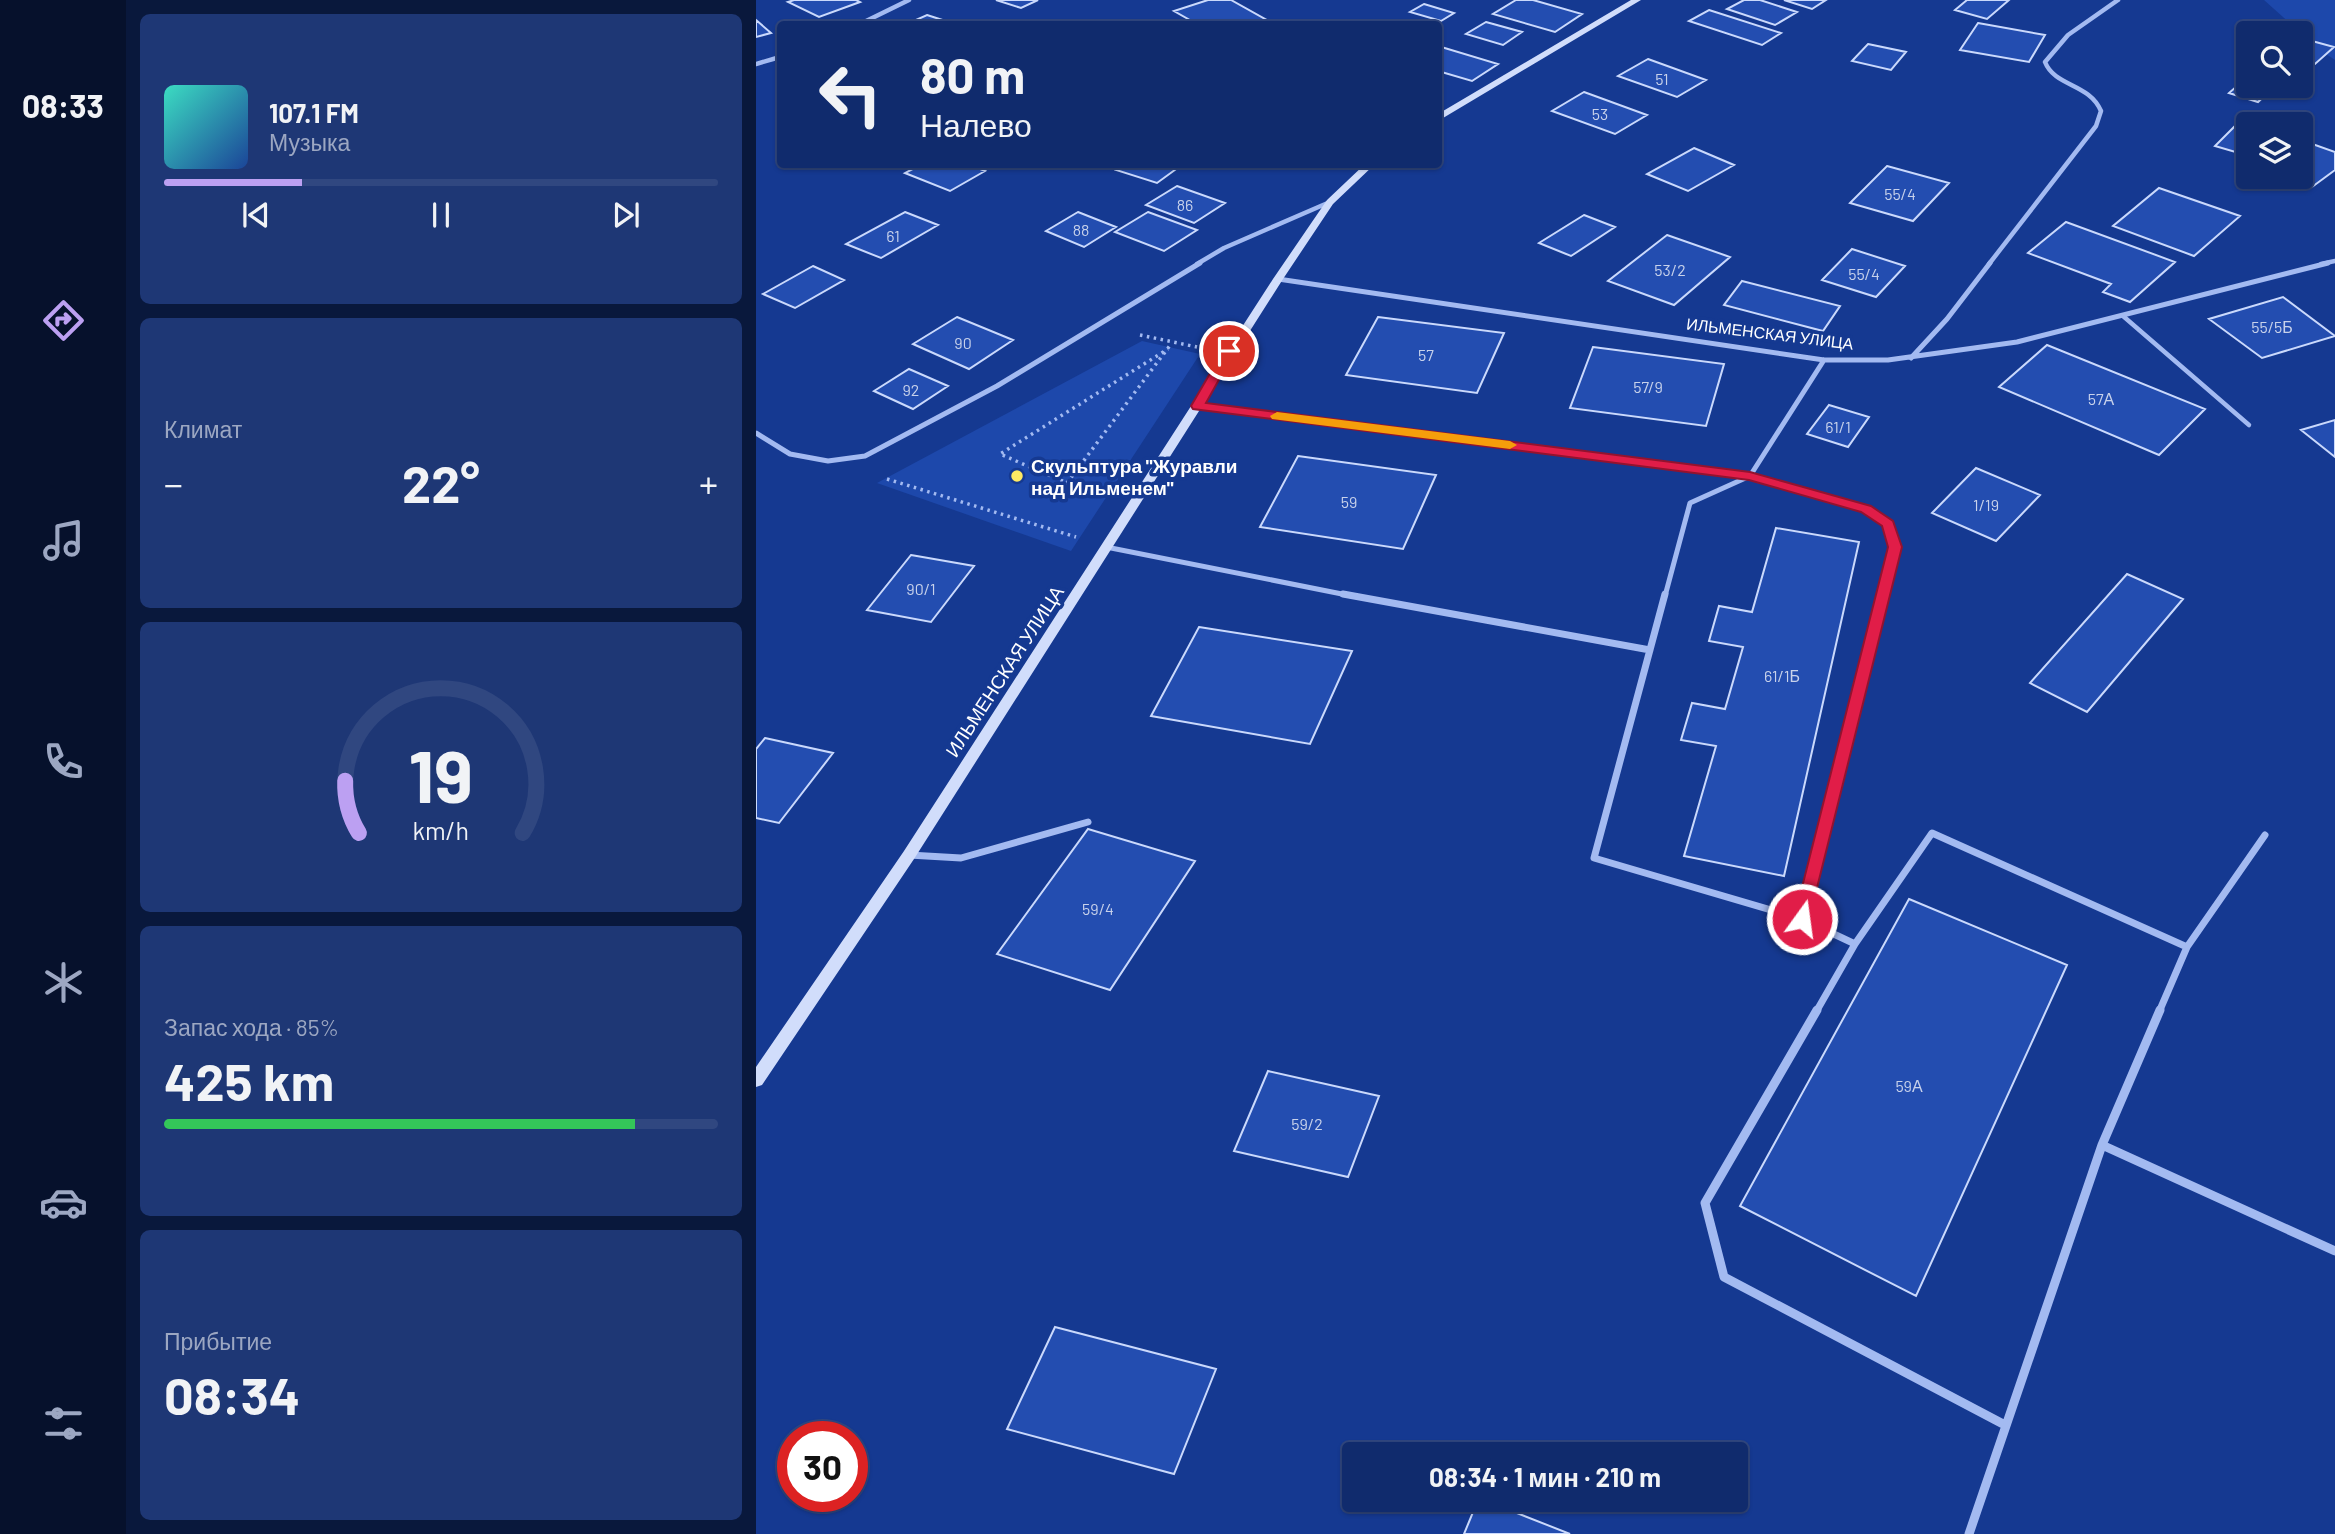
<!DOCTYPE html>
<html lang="ru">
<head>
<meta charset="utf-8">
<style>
  body { margin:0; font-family:Barlow,sans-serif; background:#1e3775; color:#f1f3f6; height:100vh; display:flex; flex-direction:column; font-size:26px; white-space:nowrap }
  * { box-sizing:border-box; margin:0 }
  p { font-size:23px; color:#9ca7c2 }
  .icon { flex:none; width:38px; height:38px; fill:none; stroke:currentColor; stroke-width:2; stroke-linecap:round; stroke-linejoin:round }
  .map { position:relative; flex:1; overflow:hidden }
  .sheet { display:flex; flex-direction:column; gap:14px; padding:14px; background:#09183c; width:630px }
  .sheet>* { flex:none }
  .hud { position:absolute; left:21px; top:21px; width:665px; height:147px; border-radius:7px; box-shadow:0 2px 5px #0004,0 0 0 2px #304780; background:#102b6d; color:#f1f3f6; overflow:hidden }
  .tools { position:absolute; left:1480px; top:21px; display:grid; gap:14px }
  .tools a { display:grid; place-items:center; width:77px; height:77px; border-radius:7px; background:#102b6d; box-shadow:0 2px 5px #0004,0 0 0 2px #304780; font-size:35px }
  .speed { position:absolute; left:21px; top:1421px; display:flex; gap:14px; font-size:35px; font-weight:700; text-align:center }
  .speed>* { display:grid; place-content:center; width:91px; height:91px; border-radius:50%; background:#102b6d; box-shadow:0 2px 5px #0004,0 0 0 2px #304780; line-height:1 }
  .speed .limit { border:10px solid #d22; background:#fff; color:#111 }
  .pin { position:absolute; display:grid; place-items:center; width:60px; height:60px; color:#fff; margin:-30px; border:4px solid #fff; border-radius:50%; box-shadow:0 2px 7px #0007 }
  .me { position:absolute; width:77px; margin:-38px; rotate:14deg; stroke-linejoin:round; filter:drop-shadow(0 0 5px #0008) }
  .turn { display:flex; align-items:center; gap:24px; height:147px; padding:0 28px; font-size:32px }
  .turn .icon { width:91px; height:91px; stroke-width:2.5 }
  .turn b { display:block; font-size:49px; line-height:60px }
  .big { font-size:52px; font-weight:700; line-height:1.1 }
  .sheet .tile { flex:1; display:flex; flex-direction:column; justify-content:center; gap:10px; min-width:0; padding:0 24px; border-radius:10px; background:#1e3775 }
  .sheet .dial { align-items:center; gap:0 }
  .dial svg { height:182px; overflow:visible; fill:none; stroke:#304780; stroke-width:7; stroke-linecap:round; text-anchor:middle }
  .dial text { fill:#f1f3f6; stroke:none }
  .song { display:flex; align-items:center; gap:21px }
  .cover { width:84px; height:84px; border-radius:10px; background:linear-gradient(135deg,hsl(170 70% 55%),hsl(220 70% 35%)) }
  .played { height:7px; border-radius:4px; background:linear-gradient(90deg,#bca0f2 25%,#304780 25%) }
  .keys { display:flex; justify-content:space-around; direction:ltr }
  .heat { display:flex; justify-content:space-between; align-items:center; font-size:38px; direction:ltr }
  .charge { height:10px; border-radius:5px; background:linear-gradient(90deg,#34c759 85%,#304780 0) }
  .trip { position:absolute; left:586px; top:1442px; width:406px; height:70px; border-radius:7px; background:#102b6d; box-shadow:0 2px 5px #0004,0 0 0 2px #304780; font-weight:700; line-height:70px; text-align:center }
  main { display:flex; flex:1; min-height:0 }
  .tab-bar { display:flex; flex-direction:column; width:126px; justify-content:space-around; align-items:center; background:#06112c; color:#9ca7c2 }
  .tab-bar .icon { width:49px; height:49px }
  .tab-bar .active { color:#bca0f2 }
  .tab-bar b { font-size:32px; color:#f1f3f6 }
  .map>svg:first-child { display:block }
  .green { fill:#1d48ab }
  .building { fill:#234db0; stroke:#cad9fc; stroke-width:2 }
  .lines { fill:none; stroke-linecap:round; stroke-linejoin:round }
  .path { stroke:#a3baf1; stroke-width:3.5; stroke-dasharray:2.5 4.5; stroke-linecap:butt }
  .service { stroke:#a3baf1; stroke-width:4.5 }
  .minor-far3 { stroke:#a3baf1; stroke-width:4.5 }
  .minor-far2 { stroke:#a3baf1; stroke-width:5 }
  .minor-far1 { stroke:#a3baf1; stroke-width:7 }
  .minor { stroke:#a3baf1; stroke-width:9 }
  .secondary { fill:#d1ddfb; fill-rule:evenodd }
  .route { fill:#e11d48; stroke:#92132f; stroke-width:2 }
  .slow { fill:#f59e0b }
  .poi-dot { fill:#ffea63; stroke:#153991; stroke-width:2.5 }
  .labels { text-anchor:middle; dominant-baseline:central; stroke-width:7; stroke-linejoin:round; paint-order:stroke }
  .number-label { font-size:16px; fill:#c8d2eb }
  .far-street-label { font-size:16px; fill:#fff; stroke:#153991 }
  .poi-label { font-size:19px; font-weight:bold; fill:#fff; stroke:#153991; text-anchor:start }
  .street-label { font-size:19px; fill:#fff; stroke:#153991 }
</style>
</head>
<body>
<main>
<nav class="tab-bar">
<b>08:33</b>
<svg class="icon active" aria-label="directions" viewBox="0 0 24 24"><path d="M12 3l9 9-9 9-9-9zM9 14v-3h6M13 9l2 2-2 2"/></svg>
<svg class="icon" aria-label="music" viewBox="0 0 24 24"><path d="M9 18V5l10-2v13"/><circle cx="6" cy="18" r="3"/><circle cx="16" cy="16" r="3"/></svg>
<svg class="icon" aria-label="phone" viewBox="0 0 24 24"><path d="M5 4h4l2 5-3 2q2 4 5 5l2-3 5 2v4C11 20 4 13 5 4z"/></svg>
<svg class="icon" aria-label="climate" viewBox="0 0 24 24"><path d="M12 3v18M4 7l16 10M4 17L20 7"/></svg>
<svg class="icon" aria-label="car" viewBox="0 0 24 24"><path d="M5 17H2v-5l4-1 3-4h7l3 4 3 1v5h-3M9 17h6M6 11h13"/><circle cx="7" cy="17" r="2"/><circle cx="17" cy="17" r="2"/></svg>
<svg class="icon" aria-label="filters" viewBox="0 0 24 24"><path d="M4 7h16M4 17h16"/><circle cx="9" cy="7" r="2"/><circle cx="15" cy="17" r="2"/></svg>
</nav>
<section class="sheet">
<div class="tile">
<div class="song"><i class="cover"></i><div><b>107.1 FM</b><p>Музыка</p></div></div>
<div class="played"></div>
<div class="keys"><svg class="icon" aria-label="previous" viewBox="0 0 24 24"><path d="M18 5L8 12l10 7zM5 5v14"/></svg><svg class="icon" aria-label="pause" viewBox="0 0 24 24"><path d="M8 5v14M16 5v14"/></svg><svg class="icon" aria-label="next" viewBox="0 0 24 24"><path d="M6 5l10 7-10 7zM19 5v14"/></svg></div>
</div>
<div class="tile"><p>Климат</p>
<div class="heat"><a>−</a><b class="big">22°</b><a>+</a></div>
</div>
<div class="tile dial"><svg viewBox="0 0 100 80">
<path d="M14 69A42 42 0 1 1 86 69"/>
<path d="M14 69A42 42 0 0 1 8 46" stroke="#bca0f2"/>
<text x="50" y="56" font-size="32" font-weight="700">19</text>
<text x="50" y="72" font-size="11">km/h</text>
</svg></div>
<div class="tile"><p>Запас хода · 85%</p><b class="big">425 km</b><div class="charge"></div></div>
<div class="tile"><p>Прибытие</p><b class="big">08:34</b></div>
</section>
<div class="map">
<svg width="1579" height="1534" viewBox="0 0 1579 1534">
  <rect width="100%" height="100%" fill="#153991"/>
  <path class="green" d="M1508 0H1579V60L1546 38 1545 33Z
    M386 341 444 354 315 551 121 483Z"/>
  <path class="building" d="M38 0H100L104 2 63 17 32 2Z
    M240 0H282L265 8Z
    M452 0H475L518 24H441L418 11Z
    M760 0H777L826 14 799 32 737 14Z
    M988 0H1004L1041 12 1019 25 971 9Z
    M1028 0H1070L1056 9Z
    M1211 0H1253L1231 19 1199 10Z
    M668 4 698 13 685 21 654 12Z
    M953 10 1025 33 1006 45 933 21Z
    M171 15 199 24H151Z
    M0 20 15 33 0 37Z
    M730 22 766 32 747 45 710 34Z
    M1222 23 1289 35 1273 62 1204 50Z
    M1545 38 1578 47 1559 64 1545 60Z
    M1112 44 1150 52 1135 70 1096 61Z
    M682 46 742 64 716 81 682 71Z
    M892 59 950 80 921 97 862 76Z
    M1489 79 1493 80V86L1518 87 1502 102 1473 93Z
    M828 92 891 115 859 134 796 111Z
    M1481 124 1493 128V156L1459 146Z
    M1548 141 1579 152V170L1556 187 1528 177H1545Z
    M938 148 978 165 932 191 891 174Z
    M166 164H212L229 171 194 191 149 173Z
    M368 164H427L401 183 360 170Z
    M1131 166 1193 183 1157 221 1094 203Z
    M421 186 469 203 438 223 390 205Z
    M1403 188 1484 216 1438 256 1357 226Z
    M149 212 182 225 125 258 90 244Z
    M322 212 360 227 328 247 290 231Z
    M392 212 441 230 408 251 359 232Z
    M828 215 859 227 815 256 783 243Z
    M1310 222 1419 262 1374 302 1347 292 1355 284 1272 253Z
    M911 235 974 257 918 305 852 281Z
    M1096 249 1149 266 1120 297 1066 280Z
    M57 266 88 280 39 308 7 294Z
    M986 281 1084 306 1067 331 968 305Z
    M1527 297 1579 336 1506 358 1453 319Z
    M201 317 257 340 213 369 157 344Z
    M622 317 748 333 721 393 590 375Z
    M1291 345 1449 409 1403 455 1243 387Z
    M837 347 968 364 950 426 814 408Z
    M153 369 192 386 157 409 118 391Z
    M1073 405 1113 417 1092 447 1051 434Z
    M1579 420V457L1545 430Z
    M542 456 680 475 647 549 504 527Z
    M1220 468 1284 495 1240 541 1176 513Z
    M1020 528 1103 542 1028 876 928 856 960 746 925 740 936 703 969 709 987 647 953 641 963 606 996 612Z
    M155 555 218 566 175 622 111 610Z
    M1371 574 1427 599 1331 712 1274 683Z
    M443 627 596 651 554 744 395 716Z
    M9 738 77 753 23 823 0 818V749Z
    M332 829 439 861 354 990 241 954Z
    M1153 899 1311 965 1160 1296 984 1206Z
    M512 1071 623 1096 592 1177 478 1151Z
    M299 1327 460 1369 418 1474 251 1429Z
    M722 1500H728L814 1534H708Z"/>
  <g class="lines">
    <path class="path" d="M384 335 441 347
      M131 479 320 537
      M311 483 415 344
      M348 489 311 483 244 454 412 349"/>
    <path class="service" d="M1367 316 1493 425"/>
    <path class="minor-far3" d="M104 24 153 0
      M0 64 24 57
      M441 264 468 248 574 202
      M1233 264 1340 126 1345 111C1333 83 1299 87 1289 62L1312 35 1362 0
      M1565 264 1579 261"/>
    <path class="minor-far2" d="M522 279 1068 360H1132L1261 342 1572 263
      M1155 358 1191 319 1234 263
      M442 406 994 476
      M0 433 34 454 72 461 109 456 241 386 444 263
      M994 476 1110 509 1132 524 1139 547 1127 596
      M994 476 1068 360
      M350 547 596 596
      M909 596 934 503 994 476"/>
    <path class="minor-far1" d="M587 594 894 650
      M909 594 838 858 1046 919 1127 594
      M153 855 205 858 332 822
      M1046 919 1099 944 1060 1012
      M1099 944 1176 833 1431 947 1403 1012
      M1431 947 1509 835"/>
    <path class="minor" d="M1061 1010 949 1203 968 1277 1249 1425
      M1346 1145 1404 1010
      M1213 1534 1346 1145 1579 1251"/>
    <path class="secondary" d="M875 0H885L682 121V114Z
      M609 164H619L577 204 527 279 158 859 6 1085 0 1087V1067L148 851 517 279 571 200Z"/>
  </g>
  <path class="route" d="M473 348 479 351 450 403 994 472 1115 506 1137 521 1146 547 1052 924 1046 926 1038 919 1132 547 1126 526 1105 512 993 480 437 409 435 406 467 351Z"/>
  <path class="slow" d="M521 412 754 441 761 445 754 449 516 419 514 416Z"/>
  <circle class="poi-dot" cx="261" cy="476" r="7"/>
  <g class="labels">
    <g class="number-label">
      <text x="906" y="78">51</text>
      <text x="844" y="113">53</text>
      <text x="1144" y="193">55/4</text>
      <text x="429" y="204">86</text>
      <text x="325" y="229">88</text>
      <text x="137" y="235">61</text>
      <text x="914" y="269">53/2</text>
      <text x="1108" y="273">55/4</text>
      <text x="1516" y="326">55/5Б</text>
      <text x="207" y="342">90</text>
      <text x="670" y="354">57</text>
      <text x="892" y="386">57/9</text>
      <text x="155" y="389">92</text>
      <text x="1345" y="398">57А</text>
      <text x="1082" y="426">61/1</text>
      <text x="593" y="501">59</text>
      <text x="1230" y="504">1/19</text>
      <text x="165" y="588">90/1</text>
      <text x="1026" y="675">61/1Б</text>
      <text x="342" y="908">59/4</text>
      <text x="1153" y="1085">59А</text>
      <text x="551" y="1123">59/2</text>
    </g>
    <g class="far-street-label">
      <text transform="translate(1014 333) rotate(7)">ИЛЬМЕНСКАЯ УЛИЦА</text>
    </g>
    <g class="poi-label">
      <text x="275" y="465">Скульптура "Журавли<tspan x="275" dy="22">над Ильменем"</tspan></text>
    </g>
    <g class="street-label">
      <text transform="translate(248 671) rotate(-57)">ИЛЬМЕНСКАЯ УЛИЦА</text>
    </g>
  </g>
</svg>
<div class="tools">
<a><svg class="icon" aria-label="search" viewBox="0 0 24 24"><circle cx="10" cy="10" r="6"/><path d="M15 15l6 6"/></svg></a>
<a><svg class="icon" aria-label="layers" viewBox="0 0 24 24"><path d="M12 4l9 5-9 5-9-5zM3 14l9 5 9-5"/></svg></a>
</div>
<div class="speed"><div class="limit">30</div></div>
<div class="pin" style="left:473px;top:351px;background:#d93025"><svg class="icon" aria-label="arrive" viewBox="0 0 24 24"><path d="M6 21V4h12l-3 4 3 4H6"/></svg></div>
<svg class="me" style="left:1046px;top:919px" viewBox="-20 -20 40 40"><circle r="17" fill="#e11d48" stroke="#fff" stroke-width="3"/><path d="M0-11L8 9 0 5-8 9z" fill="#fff"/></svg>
<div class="trip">08:34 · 1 мин · 210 m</div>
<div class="hud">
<div class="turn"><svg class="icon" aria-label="left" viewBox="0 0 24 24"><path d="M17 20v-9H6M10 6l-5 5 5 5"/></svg><div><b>80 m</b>Налево</div></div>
</div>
</div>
</main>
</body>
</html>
